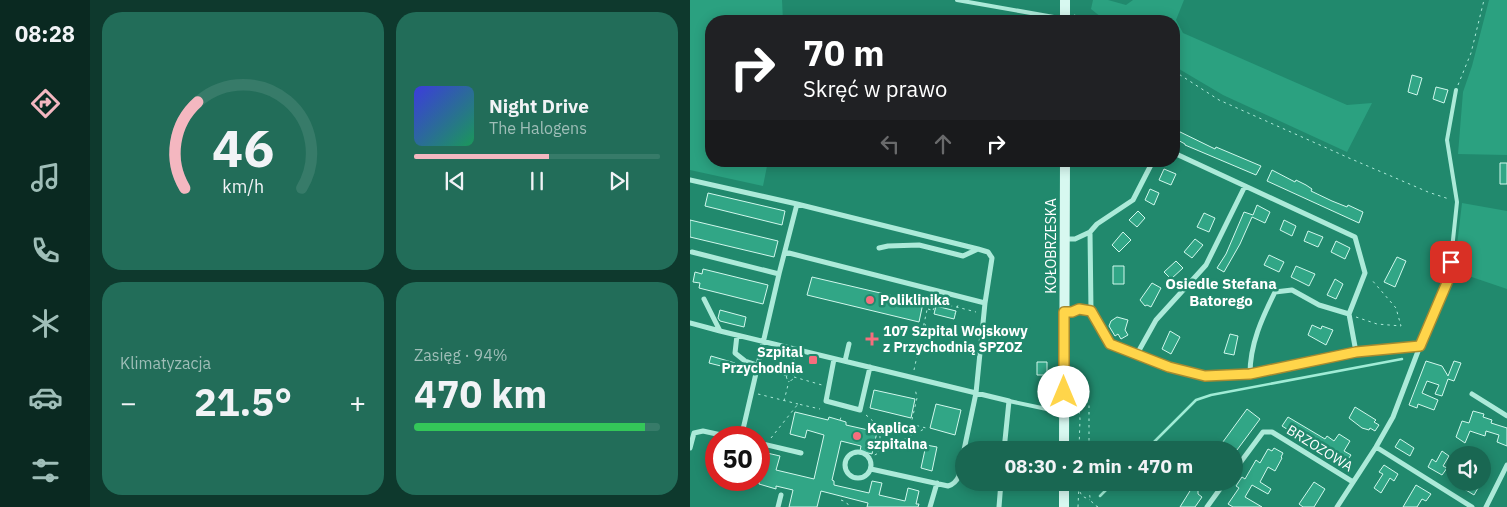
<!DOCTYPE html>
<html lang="pl">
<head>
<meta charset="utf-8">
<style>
  body { margin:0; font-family:"IBM Plex Sans",sans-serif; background:#226d59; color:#f1f3f6; height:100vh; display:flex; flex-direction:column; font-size:19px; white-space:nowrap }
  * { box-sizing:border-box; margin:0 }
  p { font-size:16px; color:#9fbeb8 }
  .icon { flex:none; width:28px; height:28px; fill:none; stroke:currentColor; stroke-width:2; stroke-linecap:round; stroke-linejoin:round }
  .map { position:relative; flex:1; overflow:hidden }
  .panel { display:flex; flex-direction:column; gap:12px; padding:12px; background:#0e392d; width:600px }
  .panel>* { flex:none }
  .top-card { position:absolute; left:15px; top:15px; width:475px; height:152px; border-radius:20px; box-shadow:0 2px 12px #0003; background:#202124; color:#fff; overflow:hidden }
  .fabs { position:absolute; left:756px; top:446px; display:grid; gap:10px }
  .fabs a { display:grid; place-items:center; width:45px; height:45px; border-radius:50%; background:#196752; box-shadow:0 2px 12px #0003; font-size:25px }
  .speed { position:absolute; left:15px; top:426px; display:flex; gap:10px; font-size:25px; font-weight:700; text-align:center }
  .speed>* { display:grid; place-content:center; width:65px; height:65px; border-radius:50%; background:#196752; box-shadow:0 2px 12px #0003; line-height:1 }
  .speed .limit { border:8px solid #d22; background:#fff; color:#111 }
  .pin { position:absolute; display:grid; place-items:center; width:42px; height:42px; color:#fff; margin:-21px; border-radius:10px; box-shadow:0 2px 8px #0006 }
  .me { position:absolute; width:55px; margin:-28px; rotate:0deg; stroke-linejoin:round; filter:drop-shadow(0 0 4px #0008) }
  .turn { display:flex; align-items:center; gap:18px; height:105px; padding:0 15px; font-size:22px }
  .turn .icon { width:65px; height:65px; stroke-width:2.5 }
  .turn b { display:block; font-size:35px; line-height:42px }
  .lanes { display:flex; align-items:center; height:48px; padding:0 15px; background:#0003; justify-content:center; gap:25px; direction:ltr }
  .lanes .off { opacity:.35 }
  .big { font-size:38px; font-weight:700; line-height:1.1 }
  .panel .widget { flex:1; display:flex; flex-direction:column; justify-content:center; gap:8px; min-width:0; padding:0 18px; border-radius:20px; background:#226d59 }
  .panel .dial { align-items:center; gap:0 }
  .dial svg { height:130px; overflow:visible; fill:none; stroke:#377b69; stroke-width:7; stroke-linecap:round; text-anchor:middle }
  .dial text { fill:#f1f3f6; stroke:none }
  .song { display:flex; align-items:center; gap:15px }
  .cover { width:60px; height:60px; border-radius:8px; background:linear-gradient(135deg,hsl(240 70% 55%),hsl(150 70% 35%)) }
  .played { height:5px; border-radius:2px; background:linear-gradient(90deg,#f4b7c0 55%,#377b69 55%) }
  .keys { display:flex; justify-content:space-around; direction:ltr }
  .heat { display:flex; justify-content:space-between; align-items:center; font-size:28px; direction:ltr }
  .charge { height:8px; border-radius:4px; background:linear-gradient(90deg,#34c759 94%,#377b69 0) }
  .panel .tiles { flex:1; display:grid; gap:12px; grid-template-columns:repeat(2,1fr) }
  .trip { position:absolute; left:265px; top:441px; width:288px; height:50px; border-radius:25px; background:#196752; box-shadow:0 2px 12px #0003; font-weight:700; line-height:50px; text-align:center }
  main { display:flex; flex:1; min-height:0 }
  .menu { display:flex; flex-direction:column; width:90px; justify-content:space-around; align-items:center; background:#0a2921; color:#9fbeb8 }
  .menu .icon { width:35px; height:35px }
  .menu .active { color:#f4b7c0 }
  .menu b { font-size:22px; color:#f1f3f6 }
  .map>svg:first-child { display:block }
  .green { fill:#2ba180 }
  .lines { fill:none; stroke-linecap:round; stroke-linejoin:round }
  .stream { stroke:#a0ecd6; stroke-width:2.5 }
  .building { fill:#31a686; stroke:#d1f8ed }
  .path { stroke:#acead9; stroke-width:1; stroke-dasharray:2.5 4; stroke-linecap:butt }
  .service { stroke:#acead9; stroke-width:4 }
  .minor { stroke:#acead9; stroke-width:5 }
  .secondary { stroke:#d7f8f0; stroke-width:10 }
  .route-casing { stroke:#a68a30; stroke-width:12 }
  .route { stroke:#ffd54a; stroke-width:9 }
  .poi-dot { fill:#f76d7d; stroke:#21896d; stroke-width:2 }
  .labels { text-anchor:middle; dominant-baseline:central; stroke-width:5; stroke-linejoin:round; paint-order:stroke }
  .street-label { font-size:14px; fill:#fff; stroke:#21896d }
  .poi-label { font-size:14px; font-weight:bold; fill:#fff; stroke:#21896d; text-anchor:start }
  .neighbourhood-label { font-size:15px; font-weight:bold; fill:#fff; stroke:#21896d }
</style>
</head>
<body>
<main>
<nav class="menu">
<b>08:28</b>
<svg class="icon active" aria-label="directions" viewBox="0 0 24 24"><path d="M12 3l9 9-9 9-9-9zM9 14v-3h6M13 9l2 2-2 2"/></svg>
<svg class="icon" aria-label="music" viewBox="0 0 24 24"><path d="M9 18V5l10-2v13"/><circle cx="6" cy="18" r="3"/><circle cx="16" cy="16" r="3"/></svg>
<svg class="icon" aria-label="phone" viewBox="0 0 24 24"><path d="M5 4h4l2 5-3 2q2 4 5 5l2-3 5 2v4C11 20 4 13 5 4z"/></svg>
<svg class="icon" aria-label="climate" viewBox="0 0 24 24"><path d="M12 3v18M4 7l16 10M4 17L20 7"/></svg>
<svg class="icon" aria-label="car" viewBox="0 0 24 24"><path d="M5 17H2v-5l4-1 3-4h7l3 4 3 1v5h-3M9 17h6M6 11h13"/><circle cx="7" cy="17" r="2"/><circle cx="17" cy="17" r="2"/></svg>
<svg class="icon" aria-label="filters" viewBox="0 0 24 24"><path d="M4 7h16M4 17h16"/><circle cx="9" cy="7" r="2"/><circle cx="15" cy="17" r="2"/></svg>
</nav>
<section class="panel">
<div class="tiles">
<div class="widget dial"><svg viewBox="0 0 100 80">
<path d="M14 69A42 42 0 1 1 86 69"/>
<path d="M14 69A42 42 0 0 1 22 16" stroke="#f4b7c0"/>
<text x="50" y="56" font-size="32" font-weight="700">46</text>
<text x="50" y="72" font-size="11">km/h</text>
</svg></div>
<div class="widget">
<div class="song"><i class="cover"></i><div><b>Night Drive</b><p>The Halogens</p></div></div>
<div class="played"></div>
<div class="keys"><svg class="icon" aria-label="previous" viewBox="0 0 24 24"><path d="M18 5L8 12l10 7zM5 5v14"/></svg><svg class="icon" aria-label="pause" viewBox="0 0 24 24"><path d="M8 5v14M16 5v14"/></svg><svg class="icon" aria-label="next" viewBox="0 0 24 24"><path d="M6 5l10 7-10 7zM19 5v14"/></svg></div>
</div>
<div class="widget"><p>Klimatyzacja</p>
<div class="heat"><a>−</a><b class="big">21.5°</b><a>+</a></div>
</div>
<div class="widget"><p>Zasięg · 94%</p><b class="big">470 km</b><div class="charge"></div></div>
</div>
</section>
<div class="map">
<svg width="817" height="507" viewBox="0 0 817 507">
  <rect width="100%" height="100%" fill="#21896d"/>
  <path class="green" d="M0 0H92L93 21H21V161H78L73 186 0 170Z
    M403 0H418L436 5 443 0H494L486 20 493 33 657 105 682 103 657 152 533 95 484 66V21H416L401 9Z
    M799 0H817V155L768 154 773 92 782 66Z
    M772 203 817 211V289L764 271Z"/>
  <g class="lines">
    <path class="stream" d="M456 450 506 400 521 395 712 359
      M410 496 424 482"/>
  </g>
  <path class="building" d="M722 75 732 78 727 95 718 92Z
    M746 87 758 90 754 103 743 99Z
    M484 129 525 149 526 147 571 166 566 175 495 145V144L484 138Z
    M810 163H817V184H810Z
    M474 169 486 174 481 185 469 180Z
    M582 170 605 182 606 180 616 185 622 189 621 191 642 201 657 207 658 205 673 212 669 223 577 181Z
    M460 189 469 193 464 205 455 200Z
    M18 193 95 211 92 225 15 206Z
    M567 205 580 212 575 223 562 217 550 244 534 272 527 268 536 254 554 212 563 215Z
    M448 211 455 218 447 227 439 220Z
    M514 213 525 218 519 232 507 227Z
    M0 220 88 241 84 257 0 237Z
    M594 220 606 226 602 236 590 230Z
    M618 231 633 237 628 247 614 241Z
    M433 232 441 240 429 252 422 245Z
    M505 239 513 245 502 258 494 252Z
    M646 241 660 248 655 259 641 252Z
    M579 255 594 262 589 272 574 265Z
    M707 257 716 261 705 287 694 282Z
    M486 261 493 268 481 279 474 272Z
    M423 266H434V284H423Z
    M606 266 625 274 619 286 601 277Z
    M13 269 78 285 73 304 9 288 10 283 3 282 5 272 12 274Z
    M122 277 233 303 229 322 117 295Z
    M645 279 653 284 646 299 637 295Z
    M462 283 471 288 461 307 457 305 455 306 450 300Z
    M246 306 266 311 264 319 244 314Z
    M30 310 56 317 54 327 30 321 28 318Z
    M427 317 438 320 435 330 438 335 431 339 428 334 425 336 419 326 421 321Z
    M622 325 631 329 632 326 643 330 636 345 618 335Z
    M480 331 490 337 481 354 472 349Z
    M540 334 548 336 544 355 534 353Z
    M21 356 45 363 43 369 19 363Z
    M736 361 752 366 758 376 764 361 771 363 764 381 758 379 752 396 745 394 749 385 737 381 732 393 748 400 744 410 728 404 727 408 719 405Z
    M347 362H357V375H347Z
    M184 390 225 399 221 418 180 408Z
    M246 404 271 410 265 435 240 428Z
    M665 407 686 420 684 422 689 425 685 431 680 428 679 430 672 428 659 418Z
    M557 409 570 419 547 450H527Z
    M783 411 794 414 793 417 802 420 801 423 817 428V446L807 442 809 435 796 431 795 436 780 431 775 443 766 437 772 421 779 423Z
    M105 412 138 420 139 417 156 422V425L187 432 182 454 170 451 171 446 151 441 142 480 144 481V485L179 493 182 481 192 483 189 495 215 501 218 488 229 491 226 504H229L228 507H177L178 503 131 491 127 507H99L103 490 86 486V489L69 484V465L74 466 77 453 90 456 86 470 124 479 134 435 117 430 115 438 100 434Z
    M598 417 635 439 637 436 644 441 649 434 660 441 654 451 661 455 654 465 592 426Z
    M710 439 724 448 720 456 705 447Z
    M236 445 247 447 242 471 231 468Z
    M584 448 593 453 591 457 592 458 585 471 578 467 570 482 581 489 578 494 562 485 555 497 572 507H543L538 504 549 488 546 486 552 477 555 479 566 460 570 463 578 449 582 451Z
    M752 451 759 456 753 466 757 468 752 475 738 467 742 459 746 462Z
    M694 465 708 474 704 481 700 478 691 493 684 488 693 474 689 472Z
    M624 482 635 489 624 507H613L609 504Z
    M763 482H787L785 486 788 488 784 495Z
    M726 485 741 494 736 501 732 499 727 507H713Z
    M503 486 508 490V494L512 497 505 507H490Z"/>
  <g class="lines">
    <path class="path" d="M384 15 404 21
      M484 71 529 100 659 158 738 192 759 199
      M768 85 781 53 794 0
      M238 309 245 311
      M243 310 246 305 263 306 286 312
      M265 314 269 302
      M666 317 687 324 711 326 706 308 681 279
      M235 324 239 341 243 349
      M75 370 97 376
      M224 370 240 296
      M101 373 105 355
      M96.5 377a3.5 3.5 0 1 1 7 0a3.5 3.5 0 1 1-7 0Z
      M104 377 132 385
      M68 394 108 404
      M384 395 399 403V450
      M388 398 390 419 389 450
      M94 401 99 381
      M176 415C191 427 192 434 188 452
      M150 420 152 414
      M81 438 108 404 130 409
      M179 458 236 428 221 424 227 398 225 388
      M400 482C400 494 397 501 408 507
      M390 492 392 496 400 500
      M151 500 156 502 160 507
      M388 507 389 482"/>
    <path class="service" d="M267 0 375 19
      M730 346 759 278 767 202 757 140 766 90
      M319 401 366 411H374"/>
    <path class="minor" d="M484 153 665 237 675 273 659 314 666 352
      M463 161 443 200 407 224 400 232 401 311 420 344 479 367 515 376 560 374 666 352 730 346 703 417 686 447 647 507
      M0 180 107 204
      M375 239H385L400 232
      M189 248 198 246 229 245 273 256 288 249
      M2 252 89 274
      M95 252 295 303
      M14 299 30 331 319 401 314 450
      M375 312H382L389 309 401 311
      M0 323 30 331
      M47 335 45 353 55 361 67 365
      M447 354 466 320 516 265 555 186
      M144 359 136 401 170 410 180 367
      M155 361 159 344
      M560 374C560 344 572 318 585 292L602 290 629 305 659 314
      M782 394 817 416
      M51 438 89 274 107 204 288 249 298 252 302 258 295 303 286 393 274 450
      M69 443 111 453
      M686 447 782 507
      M0 448 4 433 13 431 45 438
      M155 465a13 13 0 1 1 26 0a13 13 0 1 1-26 0Z
      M181 469 258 486C272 482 271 465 274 453
      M544 471 573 432H582L663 482
      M88 507 91 495
      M240 507 247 483
      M309 507 311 482
      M517 507 535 482
      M796 507 817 465"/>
    <path class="secondary" d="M375 21V0
      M374 450 375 161
      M374 507V482"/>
  </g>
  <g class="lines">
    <defs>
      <path id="route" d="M374 392V312H382L389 309 401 311 420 344 479 367 515 376 560 374 666 352 730 346 759 278 761 262"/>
    </defs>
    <use href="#route" class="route-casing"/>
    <use href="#route" class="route"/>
  </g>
  <g class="poi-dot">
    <circle cx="180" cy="300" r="5"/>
    <path d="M179.5 331.5h5v5h5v5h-5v5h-5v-5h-5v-5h5z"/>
    <rect x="118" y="355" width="10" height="10" rx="2.5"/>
    <circle cx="167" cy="436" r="5"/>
  </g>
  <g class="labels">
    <g class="street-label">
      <text transform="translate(361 246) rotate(-90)">KOŁOBRZESKA</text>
      <text transform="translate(630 448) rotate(32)">BRZOZOWA</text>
    </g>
    <g class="poi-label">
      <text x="190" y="300">Poliklinika</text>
      <text x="193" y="331">107 Szpital Wojskowy<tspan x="193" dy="16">z Przychodnią SPZOZ</tspan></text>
      <text x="113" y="352" text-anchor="end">Szpital<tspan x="113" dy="16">Przychodnia</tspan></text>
      <text x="177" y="428">Kaplica<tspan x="177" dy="16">szpitalna</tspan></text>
    </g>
    <g class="neighbourhood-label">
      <text x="531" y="283">Osiedle Stefana<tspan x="531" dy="17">Batorego</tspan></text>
    </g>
  </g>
</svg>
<div class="fabs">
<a><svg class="icon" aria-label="sound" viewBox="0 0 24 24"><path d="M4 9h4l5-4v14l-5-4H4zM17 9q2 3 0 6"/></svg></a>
</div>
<div class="speed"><div class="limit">50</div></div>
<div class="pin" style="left:761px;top:262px;background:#d93025"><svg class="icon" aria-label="arrive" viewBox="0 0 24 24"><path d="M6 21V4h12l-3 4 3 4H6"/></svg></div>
<svg class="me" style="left:374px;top:392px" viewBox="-20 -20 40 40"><circle r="19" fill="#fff"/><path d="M0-13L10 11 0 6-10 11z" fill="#ffd54a"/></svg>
<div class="trip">08:30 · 2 min · 470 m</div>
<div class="top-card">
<div class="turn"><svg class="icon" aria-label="right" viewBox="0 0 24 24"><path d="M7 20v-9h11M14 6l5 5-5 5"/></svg><div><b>70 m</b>Skręć w prawo</div></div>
<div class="lanes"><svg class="icon off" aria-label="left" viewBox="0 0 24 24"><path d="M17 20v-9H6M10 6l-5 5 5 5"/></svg><svg class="icon off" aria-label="ahead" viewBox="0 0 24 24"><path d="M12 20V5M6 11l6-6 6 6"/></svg><svg class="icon" aria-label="right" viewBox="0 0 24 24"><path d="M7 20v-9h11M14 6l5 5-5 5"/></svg></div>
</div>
</div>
</main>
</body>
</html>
